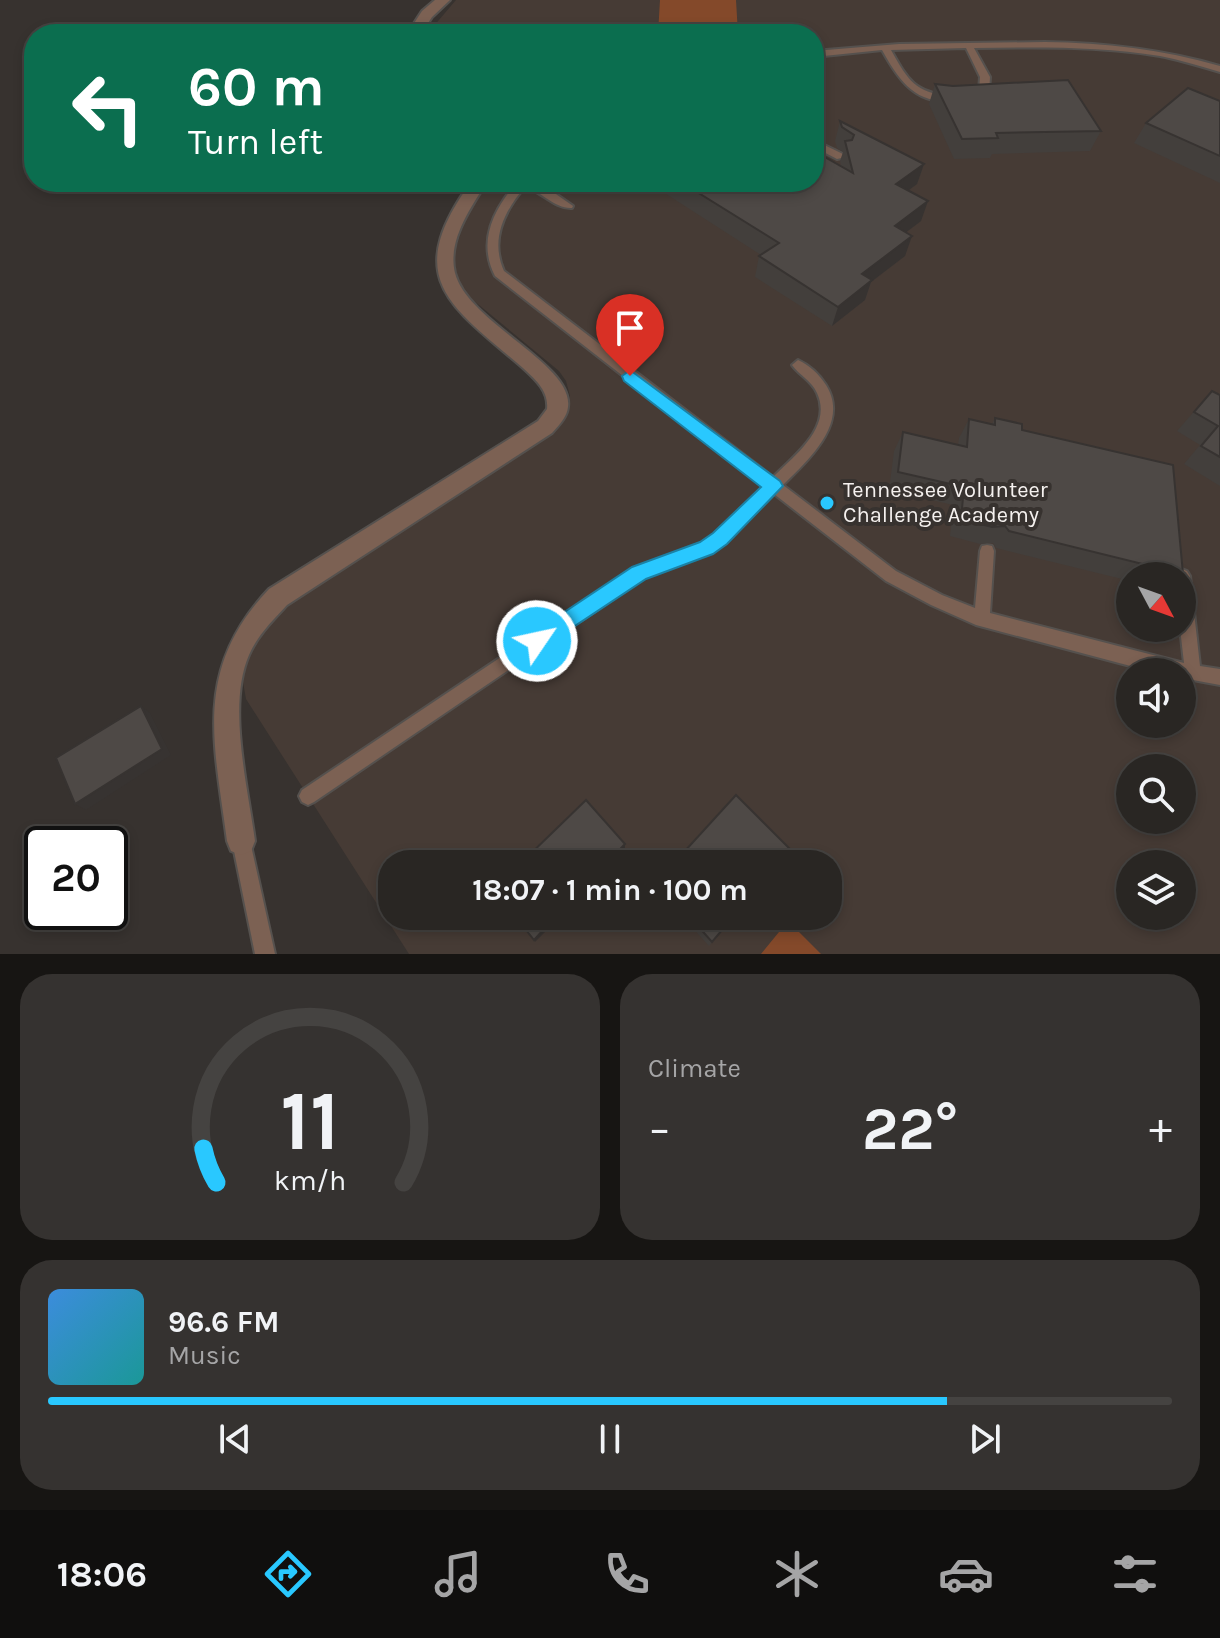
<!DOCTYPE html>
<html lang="en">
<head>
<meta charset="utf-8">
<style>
  body { margin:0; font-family:Karla,sans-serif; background:#353230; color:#f1f3f6; height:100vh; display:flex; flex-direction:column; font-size:30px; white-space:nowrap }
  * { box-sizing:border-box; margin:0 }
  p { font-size:26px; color:#a5a5a6 }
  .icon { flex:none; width:44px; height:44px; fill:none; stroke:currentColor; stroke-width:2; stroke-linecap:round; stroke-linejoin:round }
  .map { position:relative; height:954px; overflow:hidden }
  .side { display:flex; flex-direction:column; gap:20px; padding:20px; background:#171513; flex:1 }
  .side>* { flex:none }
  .guide { position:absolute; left:24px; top:24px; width:800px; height:168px; border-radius:32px; box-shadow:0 4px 12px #0003,0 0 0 2px #454341; background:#0b6e4f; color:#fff; overflow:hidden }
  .needle { width:52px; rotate:131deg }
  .fabs { position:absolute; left:1116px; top:562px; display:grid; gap:16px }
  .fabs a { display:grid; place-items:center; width:80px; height:80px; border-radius:50%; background:#292623; box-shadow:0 4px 12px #0003,0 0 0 2px #454341; font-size:40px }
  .speed { position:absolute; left:24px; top:826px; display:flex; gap:16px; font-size:40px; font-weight:700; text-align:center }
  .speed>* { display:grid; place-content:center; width:104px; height:104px; border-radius:50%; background:#292623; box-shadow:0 4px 12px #0003,0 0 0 2px #454341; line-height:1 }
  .speed .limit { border:4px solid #111; border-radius:12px; background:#fff; color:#111 }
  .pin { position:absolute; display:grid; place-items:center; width:68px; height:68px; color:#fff; margin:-82px -34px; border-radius:50% 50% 50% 0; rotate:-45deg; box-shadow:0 0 8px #0007 }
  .pin .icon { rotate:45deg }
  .me { position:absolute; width:88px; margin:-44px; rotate:56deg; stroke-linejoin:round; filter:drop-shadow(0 0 6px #0008) }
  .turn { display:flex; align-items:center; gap:28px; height:168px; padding:0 32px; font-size:36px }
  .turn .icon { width:104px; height:104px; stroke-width:2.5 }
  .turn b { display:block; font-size:56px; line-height:68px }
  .big { font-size:60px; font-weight:700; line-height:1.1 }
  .side .card { flex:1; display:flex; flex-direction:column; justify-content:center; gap:12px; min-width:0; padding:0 28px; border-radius:32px; background:#353230 }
  .side .dial { align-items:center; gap:0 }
  .dial svg { height:208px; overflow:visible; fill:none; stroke:#454341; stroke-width:7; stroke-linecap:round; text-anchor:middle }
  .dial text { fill:#f1f3f6; stroke:none }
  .song { display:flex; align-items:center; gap:24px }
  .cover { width:96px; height:96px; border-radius:12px; background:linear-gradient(135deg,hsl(210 70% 55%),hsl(180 70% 35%)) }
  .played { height:8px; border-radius:4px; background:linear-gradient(90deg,#29c8ff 80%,#454341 80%) }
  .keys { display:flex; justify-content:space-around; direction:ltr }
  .heat { display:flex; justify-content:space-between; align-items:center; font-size:44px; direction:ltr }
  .side .tiles { flex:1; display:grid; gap:20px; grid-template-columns:1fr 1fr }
  .card:last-child { grid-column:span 2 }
  .trip { position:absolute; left:378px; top:850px; width:464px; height:80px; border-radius:32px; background:#292623; box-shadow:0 4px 12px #0003,0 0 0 2px #454341; font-weight:700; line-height:80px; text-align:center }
  .menu { display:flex; height:128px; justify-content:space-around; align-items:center; background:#100f0e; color:#a5a5a6 }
  .menu .icon { width:56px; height:56px }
  .menu .active { color:#29c8ff }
  .menu b { font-size:36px; color:#f1f3f6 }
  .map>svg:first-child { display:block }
  .built { fill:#463b35; fill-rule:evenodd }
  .green { fill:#84492a }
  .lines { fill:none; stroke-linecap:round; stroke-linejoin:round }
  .service-casing { stroke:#55514e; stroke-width:4 }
  .minor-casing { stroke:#55514e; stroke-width:4 }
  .service { fill:#7c6153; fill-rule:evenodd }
  .minor { fill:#7c6153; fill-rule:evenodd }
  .wall { fill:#433f3c }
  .shaded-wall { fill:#373331 }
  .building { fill:#4e4946; stroke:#373331; stroke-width:2 }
  .route { fill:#29c8ff; stroke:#1b82a6; stroke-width:2 }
  .poi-dot { fill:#29c8ff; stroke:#37322f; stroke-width:3 }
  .labels { text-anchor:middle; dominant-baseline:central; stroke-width:8; stroke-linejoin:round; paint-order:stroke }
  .poi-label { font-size:22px; fill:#f5f1ef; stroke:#37322f; text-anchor:start }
</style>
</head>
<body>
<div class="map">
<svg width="1220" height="954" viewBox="0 0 1220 954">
  <rect width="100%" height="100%" fill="#37322f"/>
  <path class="built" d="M456 0H1220V954H409L246 699 240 665 280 602 566 412 570 396 566 381 559 371 468 296 456 276 454 254 469 207 488 182H814V34H427ZM1130 576H1182V628H1130ZM1130 672H1182V724H1130ZM1130 768H1182V820H1130ZM392 864H828V916H392ZM1130 864H1182V916H1130Z"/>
  <path class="green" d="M660 0H736L738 34H658Z
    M788 921 821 954H761Z"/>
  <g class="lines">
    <defs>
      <path id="service" d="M1045 42C1105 43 1162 49 1220 66V72C1200 66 1180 60 1160 56 1099 46 1036 47 974 48L990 77 989 93 976 99 971 96 979 91 980 77 966 48 891 50C909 82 914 91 951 97V101C915 104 898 79 882 50L814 57V51L899 44Z
        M814 140 845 155 846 157 837 159 814 147Z
        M517 182 543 185 573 206 572 208C555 209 541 191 525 187 504 211 490 240 504 271L773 477C794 456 833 427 817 393 812 381 799 375 792 365L798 360C809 365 819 374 826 385 850 423 808 460 783 485L896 571 942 595 975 608 980 551 982 546 987 545 992 546 994 551 990 613 1184 663 1180 628H1182V576H1174L1177 571 1182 569 1187 571 1190 576 1200 666 1220 669V685L1182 678V672H1153L976 625 931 605 886 581 774 494 725 542 711 553 644 578 314 802 308 805 302 802 299 796 302 790 634 568 701 543 715 534 764 486 495 276C477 241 494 209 517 182Z
        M241 832 247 835 250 841 275 954H255L232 841 235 835Z"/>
      <path id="minor" d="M435 0H450L432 17 421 34H407L422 11Z
        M471 182H487C471 207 447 241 455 273 468 323 574 364 568 407 567 417 559 425 552 433L287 605C273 620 257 636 249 655 227 705 248 788 255 841L251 851 241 855 231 851 227 841C214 742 193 669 269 589L538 421 547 409C549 391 535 379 523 368 450 305 401 279 471 182Z"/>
    </defs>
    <use href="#service" class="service-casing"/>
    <use href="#minor" class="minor-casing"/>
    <use href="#service" class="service"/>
    <use href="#minor" class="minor"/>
  </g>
  <path class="wall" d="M935 84 1101 131 1090 151 992 154 990 158 954 159 929 104Z
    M1220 101V183L1134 143 1146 123Z
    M840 121 924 164 917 184 909 190 921 221 906 232 905 256 871 282 865 300 832 326 755 277 759 256 761 255 660 190V182H814L841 166 840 161 843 152 837 148 835 141Z
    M1212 391 1220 395V486L1184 464 1200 445 1177 431Z
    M995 418 1022 430 1183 574 1180 576H1130V581L996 548 993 543 980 544 950 536 953 505 889 490 894 451 903 432 958 445 959 438 969 419 992 424Z
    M682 916H734L709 946Z"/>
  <path class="shaded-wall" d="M924 164 917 184 890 204 896 184Z
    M928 201 921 221 888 246 895 226Z
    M912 236 905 256 871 282 865 300 832 326 838 307 862 274Z
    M141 706 150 713 171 755 86 810 75 804Z
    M625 844V849L610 864H606Z
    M556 916H561L535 942 534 940Z"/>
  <path class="building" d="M1068 80 1101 131 996 133 998 138 962 139 935 84 953 86Z
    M1188 88 1220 101V156L1146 123Z
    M840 121 924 164 896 184 928 201 895 226 912 236 862 274 872 280 838 307 759 256 779 243 681 182H814V151L853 173 845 141 852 140 854 135 842 127Z
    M1212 391 1220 395V457L1201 446 1218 426 1194 412Z
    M995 418 1022 424V430L1173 465 1183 574 1009 531 1005 526 992 527 961 519 964 487 898 472 903 432 967 447 969 419 995 425Z
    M141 706 162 749 75 804 56 758Z
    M736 795 790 849 778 864H673Z
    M586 800 625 844 606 864H520Z
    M515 916H556L534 940Z
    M689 916H734L712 942Z"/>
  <path class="route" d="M630 370 780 481 783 486 727 544 713 554 646 579 537 651 530 648 527 641 530 635 632 567 700 542 713 533 761 487 624 381 622 376Z"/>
  <circle class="poi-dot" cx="827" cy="503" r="8"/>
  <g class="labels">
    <g class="poi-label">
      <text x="843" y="490">Tennessee Volunteer<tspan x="843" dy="25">Challenge Academy</tspan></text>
    </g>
  </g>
</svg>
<div class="fabs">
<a><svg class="needle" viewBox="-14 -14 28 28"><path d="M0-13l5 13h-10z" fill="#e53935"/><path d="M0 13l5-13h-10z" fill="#a5a5a6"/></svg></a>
<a><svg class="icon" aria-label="sound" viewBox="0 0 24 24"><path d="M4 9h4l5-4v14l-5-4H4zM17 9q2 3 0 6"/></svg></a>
<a><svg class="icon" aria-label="search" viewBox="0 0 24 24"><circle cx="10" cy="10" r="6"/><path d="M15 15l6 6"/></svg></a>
<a><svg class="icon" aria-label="layers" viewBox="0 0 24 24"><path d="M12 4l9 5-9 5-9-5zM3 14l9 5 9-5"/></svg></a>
</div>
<div class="speed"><div class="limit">20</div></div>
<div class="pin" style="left:630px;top:376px;background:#d93025"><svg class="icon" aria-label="arrive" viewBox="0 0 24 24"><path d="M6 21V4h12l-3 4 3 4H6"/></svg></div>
<svg class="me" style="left:537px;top:641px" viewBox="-20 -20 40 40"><circle r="17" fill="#29c8ff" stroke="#fff" stroke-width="3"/><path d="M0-11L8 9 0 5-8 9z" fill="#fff"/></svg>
<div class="trip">18:07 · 1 min · 100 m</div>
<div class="guide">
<div class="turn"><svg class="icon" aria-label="left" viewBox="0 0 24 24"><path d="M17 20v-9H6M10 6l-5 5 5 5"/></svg><div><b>60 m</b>Turn left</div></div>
</div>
</div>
<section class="side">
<div class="tiles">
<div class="card dial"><svg viewBox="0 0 100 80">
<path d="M14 69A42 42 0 1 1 86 69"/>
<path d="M14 69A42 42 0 0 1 9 56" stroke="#29c8ff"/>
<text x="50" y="56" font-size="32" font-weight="700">11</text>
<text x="50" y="72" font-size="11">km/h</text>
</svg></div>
<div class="card"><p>Climate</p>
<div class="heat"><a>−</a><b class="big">22°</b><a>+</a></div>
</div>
<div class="card">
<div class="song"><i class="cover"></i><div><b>96.6 FM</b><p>Music</p></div></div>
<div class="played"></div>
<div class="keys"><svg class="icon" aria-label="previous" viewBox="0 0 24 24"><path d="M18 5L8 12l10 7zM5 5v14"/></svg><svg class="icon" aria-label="pause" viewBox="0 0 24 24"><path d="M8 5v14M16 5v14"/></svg><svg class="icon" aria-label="next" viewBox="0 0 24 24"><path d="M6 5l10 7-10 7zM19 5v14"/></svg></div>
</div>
</div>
</section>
<nav class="menu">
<b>18:06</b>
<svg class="icon active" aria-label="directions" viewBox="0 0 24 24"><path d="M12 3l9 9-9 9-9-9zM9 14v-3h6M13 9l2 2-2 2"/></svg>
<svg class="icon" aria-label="music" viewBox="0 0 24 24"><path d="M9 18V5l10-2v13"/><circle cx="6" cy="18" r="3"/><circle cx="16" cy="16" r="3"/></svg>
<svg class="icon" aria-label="phone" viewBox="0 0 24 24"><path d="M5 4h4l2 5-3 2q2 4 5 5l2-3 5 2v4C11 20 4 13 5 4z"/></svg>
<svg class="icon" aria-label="climate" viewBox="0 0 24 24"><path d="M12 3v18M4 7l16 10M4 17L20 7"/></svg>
<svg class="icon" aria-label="car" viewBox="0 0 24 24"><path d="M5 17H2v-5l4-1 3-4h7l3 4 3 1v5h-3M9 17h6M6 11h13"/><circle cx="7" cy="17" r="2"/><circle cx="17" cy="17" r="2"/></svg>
<svg class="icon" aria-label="filters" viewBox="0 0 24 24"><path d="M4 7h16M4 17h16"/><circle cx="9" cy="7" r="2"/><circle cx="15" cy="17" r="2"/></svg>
</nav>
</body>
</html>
